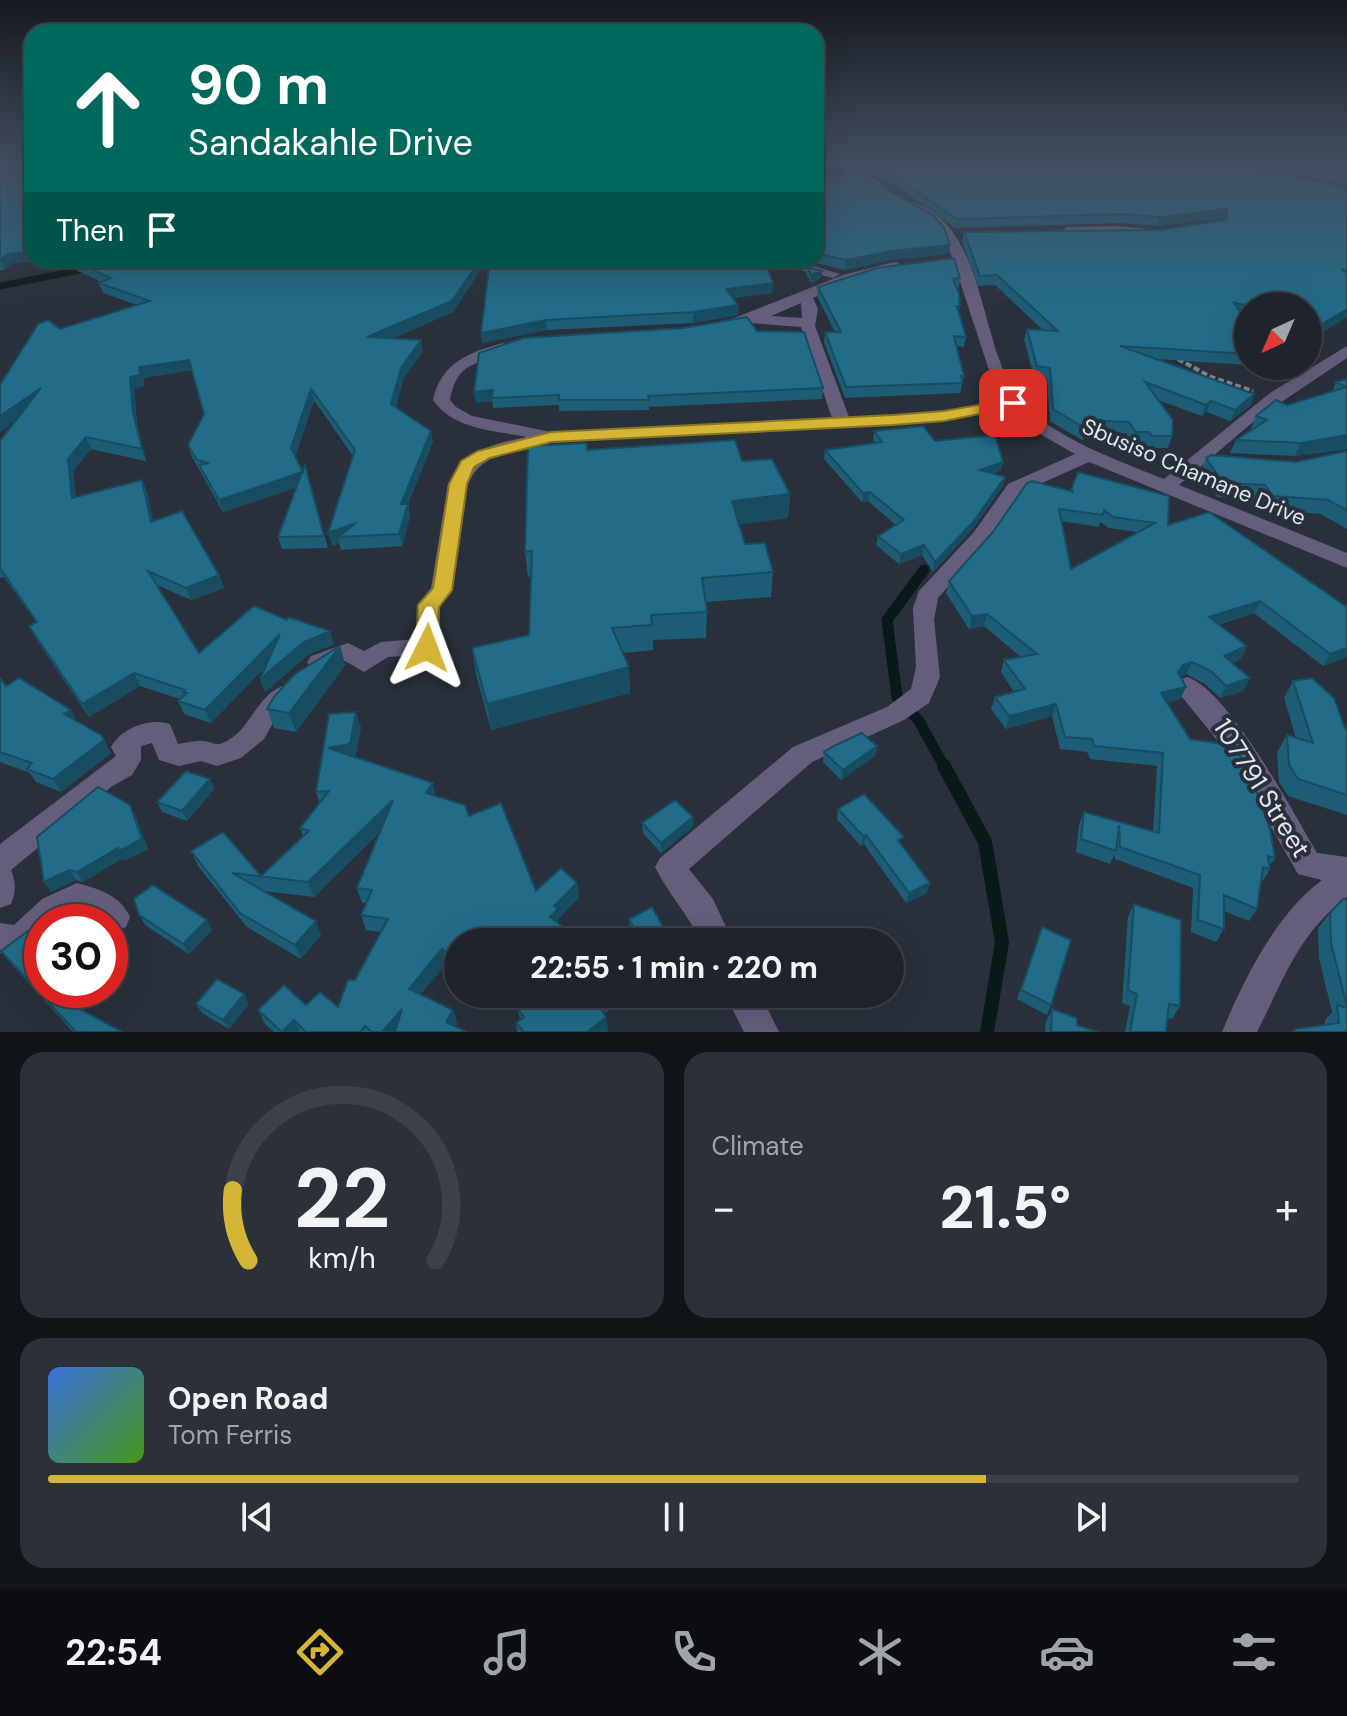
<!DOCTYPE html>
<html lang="en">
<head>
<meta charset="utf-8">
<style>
  body { margin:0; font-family:"DM Sans",sans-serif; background:#2c3038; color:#f1f3f6; height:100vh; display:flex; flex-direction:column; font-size:30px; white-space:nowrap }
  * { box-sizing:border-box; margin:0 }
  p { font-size:26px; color:#a1a4a9 }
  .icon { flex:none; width:44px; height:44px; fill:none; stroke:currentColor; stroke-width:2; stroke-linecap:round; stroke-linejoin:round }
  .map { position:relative; height:1032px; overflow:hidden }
  .panel { display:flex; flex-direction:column; gap:20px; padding:20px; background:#111418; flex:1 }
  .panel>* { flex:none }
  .banner { position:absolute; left:24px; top:24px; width:800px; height:244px; border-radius:24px; box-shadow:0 8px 32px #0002,0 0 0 2px #3c4148; background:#00695c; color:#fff; overflow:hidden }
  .needle { width:52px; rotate:224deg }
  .tools { position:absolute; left:1234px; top:292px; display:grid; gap:16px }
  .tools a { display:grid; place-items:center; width:88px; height:88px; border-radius:50%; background:#1f242c; box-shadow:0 8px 32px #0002,0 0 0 2px #3c4148; font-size:40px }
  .speed { position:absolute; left:24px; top:904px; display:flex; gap:16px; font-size:40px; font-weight:700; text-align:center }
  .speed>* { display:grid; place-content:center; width:104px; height:104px; border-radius:50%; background:#1f242c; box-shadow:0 8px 32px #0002,0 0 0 2px #3c4148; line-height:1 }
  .speed .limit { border:12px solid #d22; background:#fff; color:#111 }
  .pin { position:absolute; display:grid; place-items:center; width:68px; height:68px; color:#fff; margin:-34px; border-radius:16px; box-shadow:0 4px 12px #0006 }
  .me { position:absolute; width:88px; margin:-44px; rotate:3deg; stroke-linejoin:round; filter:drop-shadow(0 0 6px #0008) }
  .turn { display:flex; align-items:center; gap:28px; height:168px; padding:0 32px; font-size:36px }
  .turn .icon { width:104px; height:104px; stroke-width:2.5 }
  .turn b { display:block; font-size:56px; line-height:68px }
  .then { display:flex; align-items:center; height:76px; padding:0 32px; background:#0003; gap:16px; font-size:30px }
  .big { font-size:60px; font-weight:800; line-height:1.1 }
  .panel .widget { flex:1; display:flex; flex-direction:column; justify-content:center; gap:12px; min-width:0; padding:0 28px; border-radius:24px; background:#2c3038 }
  .panel .dial { align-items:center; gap:0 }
  .dial svg { height:208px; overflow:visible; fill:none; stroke:#3c4148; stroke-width:7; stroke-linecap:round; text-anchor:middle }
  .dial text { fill:#f1f3f6; stroke:none }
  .song { display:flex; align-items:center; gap:24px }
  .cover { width:96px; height:96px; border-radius:12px; background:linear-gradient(135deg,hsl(220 70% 55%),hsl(100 70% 35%)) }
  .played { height:8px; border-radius:4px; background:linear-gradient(90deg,#d4b535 75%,#3c4148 75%) }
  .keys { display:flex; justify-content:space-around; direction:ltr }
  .heat { display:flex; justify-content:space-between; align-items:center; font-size:44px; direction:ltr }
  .panel .tiles { flex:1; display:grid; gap:20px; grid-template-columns:1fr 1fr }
  .widget:last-child { grid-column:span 2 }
  .trip { position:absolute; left:444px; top:928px; width:460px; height:80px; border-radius:40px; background:#1f242c; box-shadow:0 8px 32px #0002,0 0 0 2px #3c4148; font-weight:800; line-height:80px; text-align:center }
  .tab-bar { display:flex; height:128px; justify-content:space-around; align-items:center; background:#0c0e12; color:#a1a4a9 }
  .tab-bar .icon { width:56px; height:56px }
  .tab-bar .active { color:#d4b535 }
  .tab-bar b { font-size:36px; color:#f1f3f6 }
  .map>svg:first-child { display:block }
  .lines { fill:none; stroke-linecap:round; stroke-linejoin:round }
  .stream-far2 { stroke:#0a1a1a; stroke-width:7 }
  .stream-far1 { stroke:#0a1a1a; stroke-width:11 }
  .stream { stroke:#0a1a1a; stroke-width:14 }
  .path { stroke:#7d838c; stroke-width:4; stroke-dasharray:6 3; stroke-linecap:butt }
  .minor { fill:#645e7c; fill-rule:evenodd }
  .wall { fill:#1d5d76; fill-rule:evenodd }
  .shaded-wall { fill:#184c60 }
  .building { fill:#226c89; stroke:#184c60; stroke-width:2; fill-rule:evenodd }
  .route { fill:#d4b535; stroke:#8a7622; stroke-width:2 }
  .labels { text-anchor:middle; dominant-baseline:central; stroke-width:8; stroke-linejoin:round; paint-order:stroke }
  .street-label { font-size:22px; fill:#e1e6ed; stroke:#29303b }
  .near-street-label { font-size:26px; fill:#e1e6ed; stroke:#29303b }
</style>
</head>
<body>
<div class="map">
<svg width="1347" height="1032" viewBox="0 0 1347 1032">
  <rect width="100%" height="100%" fill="#29303b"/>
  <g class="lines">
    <path class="stream-far2" d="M0 286 90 268"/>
    <path class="stream-far1" d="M924 570 887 620 897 697 919 721 945 768"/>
    <path class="stream" d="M944 766 985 842 1002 942 987 1032"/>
    <path class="path" d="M1178 359 1211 377 1253 391"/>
    <path class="minor" d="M831 162H844L887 187 877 189Z
      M913 202C988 227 977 344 1020 400 1048 436 1122 462 1164 479L1270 393 1347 346V358L1259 417 1179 485 1347 553V568L1089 462 1022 492 988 542 938 598 934 620 940 677 929 703 904 720 812 762 689 869 713 899 733 942H701C689 915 668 894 655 867L660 858 793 747 887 707 911 689 916 667 913 608 919 591 974 532 1008 484 1075 454 1040 434 1010 409 944 421 893 425 547 442C518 459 486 445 468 484L453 590 440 607 439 648 435 654 388 657 364 672 345 661 319 671 311 668 307 662 311 656 348 643 364 651 381 642 416 639 418 605 431 588 448 484C465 450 492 444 527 437 493 430 454 430 433 400 441 363 469 352 503 343L511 348C485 369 459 353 450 400L456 407 472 416 551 432 832 418 801 327 750 323 721 330 714 326 843 275 894 262 899 263V269L853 281 813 298 818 309 815 326 849 417 944 411 1003 400 989 370 945 236 933 222 909 207 907 205ZM801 303 802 318 771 316Z
      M1119 226 1147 229 1153 233 1147 237 1067 235 1061 231 1067 227Z
      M738 261H797L840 274 833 278 797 269 733 268 731 265Z
      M1187 677C1228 689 1294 814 1317 853L1347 857V897C1298 934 1284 979 1257 1032H1222C1244 979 1276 914 1322 880L1298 874 1230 756 1178 692 1175 686 1178 680Z
      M288 684 297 686 300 693 278 714 264 739 241 758 217 766 201 761 179 766 159 760 152 743 141 746V760L132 775 111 787 11 870C16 882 16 892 11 904L0 908V844L116 756 111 747C121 728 150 717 170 724L178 744C186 743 196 740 204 741 211 742 216 746 223 743 253 730 254 694 288 684Z
      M77 883C99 889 120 895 130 917L126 927 115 931 110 929V922H98L78 911 61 922H42V941C30 950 15 957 0 953V923L14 925 42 899Z
      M725 994H760L779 1032H744Z"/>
  </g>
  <path class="wall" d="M0 162 32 260H45L12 263 5 270H0Z
    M842 162H1234L1347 188V317L1317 335 1308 331V306H1248V316L1244 315 1248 321V365L1157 359 1254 394 1250 406 1230 421 1207 412 1202 416 1158 400 1172 436 1168 448H1148L1145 443H1132L1126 433H1100L1082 440 1050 421 1047 379 1034 377 1024 339 1027 329 1043 330 995 285 978 286 962 241 964 232 1160 230 1224 220V218L1157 226 1119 223 955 228 897 186 860 167Z
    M1242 162H1347V185Z
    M816 178 950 245 948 254 890 260 845 270 803 260H816Z
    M55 260H487L453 312 391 339 423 351 403 379 396 407 433 442 408 504 410 516 402 546 341 550 339 543 332 546 353 456 314 400 295 457 303 472 305 465 328 548 282 549 278 537 297 487 223 512 192 457 188 445 204 414 192 370 143 378 144 386 134 388 137 423 146 461 91 449 73 471 76 497 142 480 147 492 153 522 219 575 224 588 191 600 157 585 199 653 334 644 308 655 265 692 260 679 266 666 211 723 184 714 178 701 180 699 140 686 89 717 36 639 29 626 36 622 4 577 0 578V441L16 420 0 432V385L60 329 137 305 103 293 99 283 101 282Z
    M490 260H716L577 265 582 268 773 283 772 293 733 298 738 305V315L693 323 547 330 482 343 481 333Z
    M807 267 822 271 821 278 811 283 806 274Z
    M960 278 959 287 956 288 960 306 959 311 966 337 964 347 957 346 964 376 960 393 845 398 824 342 825 332H835L817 296 818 287Z
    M757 331 823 388 822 399 649 407V410L559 411V405L493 408 492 401 476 403 474 392Z
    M1347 379V449L1295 456 1230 453 1236 440 1252 430 1251 429 1256 416 1332 392 1336 382Z
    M874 431 935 441 1001 470 993 474 1005 477 1003 486 972 530 933 572 922 555 899 564 876 545 878 536 896 525 868 501 862 502 824 459 825 450 875 443 873 440Z
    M587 450 742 461 790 494 788 518 739 524 745 544 773 572 771 597 706 602 707 612 706 638 653 640V650L623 653 629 667 630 693 491 730 476 674 472 648 529 635 531 576 528 577 525 552Z
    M1347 451V529L1321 514 1267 510 1259 500 1217 497 1200 472 1206 458 1296 462Z
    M1078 472 1168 525 1347 657 1323 666 1254 613 1218 625 1247 646 1241 659 1232 663 1243 691 1220 698 1205 684 1186 674 1180 676 1186 687 1180 699 1167 702 1190 739 1275 858 1269 867 1270 869 1262 882H1261L1257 909 1249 921 1224 911V929L1216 942 1191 932 1193 888 1115 859 1114 855 1110 864 1076 852 1079 825 1084 812 1153 831 1157 766 1090 759 1087 752 1060 749 1052 716 1006 729 991 709 995 697 1014 692 1001 672 1004 660 1021 657 984 626 969 629 946 593 949 581 993 532 1071 491ZM1061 521 1099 527 1100 522 1109 528 1137 532 1071 569Z
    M340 646 345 665 296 732 274 728 267 709Z
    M0 678 6 686 78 722 111 753 61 792 36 782 30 773 0 762Z
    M1293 681 1345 728 1347 729V815L1288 796 1279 782 1277 752 1287 735 1296 738 1284 698Z
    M361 727 355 757 436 796 469 816 536 891 577 883 579 897 559 918V924L583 942H458V975L446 964 420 995 453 1010 457 1024 456 1026 467 1032H274L265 1024 258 1010 306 1005 338 1007 355 980 381 932 366 930 361 915 366 903H362L357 888 380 832 314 897 263 891 321 935 301 959 247 927 198 866 191 851 261 876 304 837 300 828 320 803 316 792Z
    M877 746 875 756 841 780 823 762 824 752Z
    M210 779 214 789 187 821 162 812 157 802Z
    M130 805 135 815 148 849 124 861 123 858 83 882 76 880 51 892 44 882Z
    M838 809 902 846 927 893 906 903 864 844 861 846 837 819Z
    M693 817V827L661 853 643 833 642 823Z
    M1347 900V1032H1292L1295 1029 1325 1025V1020L1332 1012 1319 958 1318 928 1330 913Z
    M1134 904 1180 1006 1172 1019 1168 1018 1166 1032H1125L1130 1006 1122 1003 1128 917Z
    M139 915 212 930 189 954 145 925Z
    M629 919 665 930V940L633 934 630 929Z
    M1042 927 1051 1005 1047 1015 1017 999Z
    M1 951 42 990H83L90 1000 80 1008 122 1032H73L13 966Z
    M537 994H646L604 1013 608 1031 606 1032H517L516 1023 520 1020 518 1009Z
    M196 1004H249L229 1029 202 1013Z
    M1052 1009 1077 1025 1098 1032H1045L1046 1022Z"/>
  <path class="shaded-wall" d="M841 163 840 171 816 176V168Z
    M1227 209 1224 218 1157 226 1160 217Z
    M950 245 948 254 890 260 845 270 846 260 892 251Z
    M32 251V260H45L12 263 5 270 1 260 8 254Z
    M480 260H487L453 312 370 348 367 337Z
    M822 271 821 278 811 283V275Z
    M773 283 772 293 725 299 726 289Z
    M738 305V315L693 323V312Z
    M1347 309V317L1317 335 1322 324Z
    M546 320 547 330 482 343 481 333Z
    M421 340 423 351 403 379 393 415 391 404 401 368Z
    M189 360 192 370 143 378 144 386 134 388 137 423 146 461 142 449 133 412 130 377 139 367Z
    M41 388 46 399 0 432V416Z
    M311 389 314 400 294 460 291 448Z
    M493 390 492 401 476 403 474 392Z
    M1254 394 1250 406 1230 421 1235 410Z
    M1211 401 1207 412 1202 416 1206 405Z
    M1104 421 1100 433 1082 440 1085 428Z
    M431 431 433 442 408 504 410 516 402 546 399 534 401 504Z
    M1347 435 1346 448 1295 456 1301 443Z
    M86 437 91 449 73 471 77 510 72 498 68 459Z
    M1003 462 1001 470 978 479 980 470Z
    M302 472 306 484 223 512 219 500Z
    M1005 477 1003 486 972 530 933 572 935 562Z
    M142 480 147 492 156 535 151 522Z
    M870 492 868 501 862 502 863 493Z
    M790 494 788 518 731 526 732 501Z
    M356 523 338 537 339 543 332 546 328 533Z
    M924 545 922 555 899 564 901 554Z
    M219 575 224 588 191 600 186 588Z
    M1260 601 1254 613 1203 629 1209 617Z
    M987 614 984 626 969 629 972 616Z
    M330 631 334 644 308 655 265 692 260 679 304 642Z
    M280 634 285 647 211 723 205 710Z
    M340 646 345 665 296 732 289 713Z
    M1247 646 1241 659 1218 668 1224 656Z
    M1347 648V657L1323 666 1330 654Z
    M1192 662 1186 674 1177 677 1178 672 1183 665Z
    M629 667 630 693 491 730 487 704Z
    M134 673 140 686 89 717 82 704Z
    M1250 678 1243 691 1220 698 1226 686Z
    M1186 687 1180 699 1155 705 1161 693Z
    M1056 704 1052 716 1006 729 1009 716Z
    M71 710 78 723 64 714Z
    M356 712 361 727 354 758 328 748Z
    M104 740 111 753 61 792 53 779Z
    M877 746 875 756 841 780 843 770Z
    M210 779 214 789 187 821 182 811Z
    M433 783 436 797 426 793Z
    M393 800 397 815 314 897 308 882Z
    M130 805 135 815 148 849 124 861 123 858 83 882 77 872Z
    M693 817V827L661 853V843Z
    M866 835 864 844 861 846 863 836Z
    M69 870 76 880 51 892 44 882Z
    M577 883 579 897 559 918V924L550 917 554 906Z
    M930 883 927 893 906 903 909 893Z
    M207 920 212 930 189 954 183 944Z
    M316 921 321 935 301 959 295 945Z
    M665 930V940L661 942H642Z
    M532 935 533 942H526Z
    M442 949 446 964 413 1003 409 989Z
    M458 958V975L455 961Z
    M73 990H83L90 1000 74 1014 62 999Z
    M244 994 249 1004 229 1029 223 1020Z
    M614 994H646L597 1016 596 1002Z
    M402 1009 399 1032H382Z
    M453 1010 457 1024 452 1032 446 1022Z
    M606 1017 608 1031 606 1032H587Z
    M294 1020 300 1032H282Z"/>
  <path class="building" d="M0 162H32V251L8 254 0 260Z
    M816 162H839L841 163 816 168Z
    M866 162H1233L1347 188V271L1341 269 1347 273V309L1322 324 1308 319V306H1252L1234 303 1248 321V354L1120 346 1254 394 1235 410 1211 401 1206 405 1145 382 1173 420 1172 436H1152L1149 432H1136L1129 422 1104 421 1085 428 1053 409 1050 368 1037 366 1027 329 1058 331 997 275 980 276 964 232 1160 230 1226 220 1227 209 1160 217 1121 214 957 219 898 178Z
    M1282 162H1347V176Z
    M858 174 933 215 944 228 950 245 892 251 846 260 816 253V178Z
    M954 258 960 278 953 279 959 294 960 306H957L966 337 954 336 964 376H961L962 383 846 387 825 332H841L818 287 877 268Z
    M71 260H480L452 301 367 337 421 340 401 368 391 404 431 431 401 504H408L399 534 338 537 356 523 328 533 355 450 311 389 291 448 303 472 305 465 324 536 278 537 302 472 219 500 199 465 209 463 197 460 188 445 204 414 189 360 139 367 140 375 130 377 133 412 142 449 86 437 68 459 72 498 142 480 151 522 182 511 219 575 186 588 148 571 199 653 254 606 287 620 288 617 330 631 304 642 260 679 280 634 205 710 178 701 187 693 183 692 185 690 134 673 82 704 29 626 37 622 0 568V441L41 388 0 416V385L38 324 48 320 60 329 150 301 99 283 111 278Z
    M490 260H573L571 262 582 268 765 263 773 283 726 289 738 305 693 312 546 320 481 333Z
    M807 267 822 271 811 275Z
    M747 317 757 331 804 332 823 388 648 396 649 400H559V395L492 398 493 390 474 392 479 353 523 338 683 328Z
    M1347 379V387L1336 382Z
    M1347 387V435L1301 443 1236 440 1267 420 1256 416 1276 400 1287 405Z
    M923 426 935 441 995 435 1003 462 980 470 1005 477 974 521 935 562 924 545 901 554 878 536 904 520 870 492 863 493 825 450 882 442 874 431Z
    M735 440 742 461 772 459 790 494 732 501 745 544 765 543 773 572 702 578 707 612 651 615 652 625 612 628 629 667 487 704 472 648 529 635 532 551 525 552 528 446 587 443V450Z
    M1347 451V510L1328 500 1273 496 1265 485 1223 483 1206 458 1211 455 1296 462Z
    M1078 472 1169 496 1168 525 1209 512 1347 607V648L1330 654 1260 601 1209 617 1247 646 1224 656 1250 678 1226 686 1211 671 1192 662 1183 665 1178 672 1186 687 1161 693 1190 739 1234 746 1249 770 1270 829 1275 858 1268 856 1270 869 1263 867 1257 909 1224 895V929L1198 920 1200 875 1120 847 1119 825 1116 851 1081 839 1084 812 1159 833 1163 753 1094 746 1092 739 1065 737 1056 704 1009 716 995 697 1025 689 1004 660 1037 654 987 614 972 616 949 581 993 532 1027 483 1032 481 1074 492 1071 490ZM1059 509 1103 515 1104 510 1113 517 1155 523 1071 569Z
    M340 646 289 713 267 709 274 697 295 674Z
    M0 678 6 686 19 678 71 710 64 714 101 735 104 740 53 779 27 769 32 763 0 752Z
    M1312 678 1334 698 1345 728 1347 729V795L1298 779 1289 765 1287 735 1313 743 1293 681Z
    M356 712 350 744 328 748 433 783 426 793 465 805 469 816 501 803 536 891 561 868 577 883 554 906 558 909 550 917 583 942H540L532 935 526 942H458V958L455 961 442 949 409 989 453 1010 446 1022 467 1032H395L402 1009 382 1032H372L365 1026 360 1032H306L294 1020 282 1032 258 1010 284 985 306 1005 320 992 338 1007 348 980H355L388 919 361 915 372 890 357 888 393 800 308 882 232 873 316 921 295 945 240 913 191 851 223 832 261 876 309 831 300 828 329 791 316 792 329 714Z
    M862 733 877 746 843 770 824 752 834 746Z
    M186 771 210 779 182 811 157 802Z
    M98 787 130 805 142 839 119 851 118 848 77 872 69 870 44 882 37 837Z
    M864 794 904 837 898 840 930 883 909 893 866 835 863 836 838 809Z
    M675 800 693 817 661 843 642 823Z
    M153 885 207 920 183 944 139 915 134 899Z
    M1343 899 1347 900V1006L1331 943 1330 913Z
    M1134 904 1181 920 1180 1006 1169 1004 1166 1032H1130L1137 994 1128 990Z
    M652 907 665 930 642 942 629 919Z
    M1042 927 1071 940 1051 1005 1021 990Z
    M28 931 42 946V990H73L62 999 122 1032H76L1 951Z
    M636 933 641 942H615Z
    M217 979 244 994 223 1020 196 1004Z
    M537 994H614L596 1002 606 1017 587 1032H524L516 1023 524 1017 518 1009Z
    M1337 1005 1347 1008V1032H1295V1029L1339 1023Z
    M1052 1009 1077 1018V1025L1098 1032H1051Z"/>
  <linearGradient id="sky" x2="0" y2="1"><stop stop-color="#171a20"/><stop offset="0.53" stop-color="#434e60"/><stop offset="1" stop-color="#434e60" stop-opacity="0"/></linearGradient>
  <rect width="1347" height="307" fill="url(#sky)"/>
  <path class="route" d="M1013 399 1021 403 1019 406 944 421 893 425 551 442 490 458 474 467 467 484 452 590 439 607 437 648 434 653H419L416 648 418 605 433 588 449 484 461 461 478 451 551 432 893 415 944 411Z"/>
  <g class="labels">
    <g class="street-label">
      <text transform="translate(1194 472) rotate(23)">Sbusiso Chamane Drive</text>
    </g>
    <g class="near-street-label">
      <text transform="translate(1262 788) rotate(58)">107791 Street</text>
    </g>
  </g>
</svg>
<div class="tools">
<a><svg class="needle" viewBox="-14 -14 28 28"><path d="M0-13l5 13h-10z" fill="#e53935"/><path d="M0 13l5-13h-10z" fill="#a1a4a9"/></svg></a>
</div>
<div class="speed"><div class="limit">30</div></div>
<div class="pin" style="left:1013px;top:403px;background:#d93025"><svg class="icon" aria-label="arrive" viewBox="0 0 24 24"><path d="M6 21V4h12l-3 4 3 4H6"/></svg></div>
<svg class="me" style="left:427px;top:648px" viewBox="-20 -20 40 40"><path d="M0-17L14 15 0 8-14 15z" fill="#d4b535" stroke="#fff" stroke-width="4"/></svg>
<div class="trip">22:55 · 1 min · 220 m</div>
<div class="banner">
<div class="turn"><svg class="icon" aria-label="ahead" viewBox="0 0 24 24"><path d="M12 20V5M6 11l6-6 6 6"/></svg><div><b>90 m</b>Sandakahle Drive</div></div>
<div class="then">Then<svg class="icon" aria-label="arrive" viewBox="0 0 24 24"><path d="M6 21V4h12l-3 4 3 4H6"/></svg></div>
</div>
</div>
<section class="panel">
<div class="tiles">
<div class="widget dial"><svg viewBox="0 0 100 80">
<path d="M14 69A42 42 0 1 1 86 69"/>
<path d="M14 69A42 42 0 0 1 8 42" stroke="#d4b535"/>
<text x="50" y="56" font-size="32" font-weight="700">22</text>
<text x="50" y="72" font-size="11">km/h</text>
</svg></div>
<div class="widget"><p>Climate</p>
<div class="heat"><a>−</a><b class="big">21.5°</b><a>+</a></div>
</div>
<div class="widget">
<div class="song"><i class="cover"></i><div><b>Open Road</b><p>Tom Ferris</p></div></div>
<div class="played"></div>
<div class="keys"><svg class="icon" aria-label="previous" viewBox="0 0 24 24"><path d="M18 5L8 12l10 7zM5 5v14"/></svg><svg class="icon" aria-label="pause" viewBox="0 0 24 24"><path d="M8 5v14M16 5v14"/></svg><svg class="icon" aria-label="next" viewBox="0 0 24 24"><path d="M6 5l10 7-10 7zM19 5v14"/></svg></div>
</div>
</div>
</section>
<nav class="tab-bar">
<b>22:54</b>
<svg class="icon active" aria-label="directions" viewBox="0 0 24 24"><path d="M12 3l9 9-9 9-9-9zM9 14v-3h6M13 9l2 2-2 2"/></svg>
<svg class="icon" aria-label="music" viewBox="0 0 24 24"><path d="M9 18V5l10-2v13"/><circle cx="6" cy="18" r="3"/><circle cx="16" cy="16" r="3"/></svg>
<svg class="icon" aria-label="phone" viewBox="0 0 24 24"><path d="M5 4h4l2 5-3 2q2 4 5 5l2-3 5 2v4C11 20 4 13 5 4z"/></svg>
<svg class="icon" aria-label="climate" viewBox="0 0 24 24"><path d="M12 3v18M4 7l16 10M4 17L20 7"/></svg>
<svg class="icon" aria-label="car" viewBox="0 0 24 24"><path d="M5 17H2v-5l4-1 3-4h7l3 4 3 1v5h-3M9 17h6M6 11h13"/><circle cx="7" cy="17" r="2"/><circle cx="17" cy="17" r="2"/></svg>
<svg class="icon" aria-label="filters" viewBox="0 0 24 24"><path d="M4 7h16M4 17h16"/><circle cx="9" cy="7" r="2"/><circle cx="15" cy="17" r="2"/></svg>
</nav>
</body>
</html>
